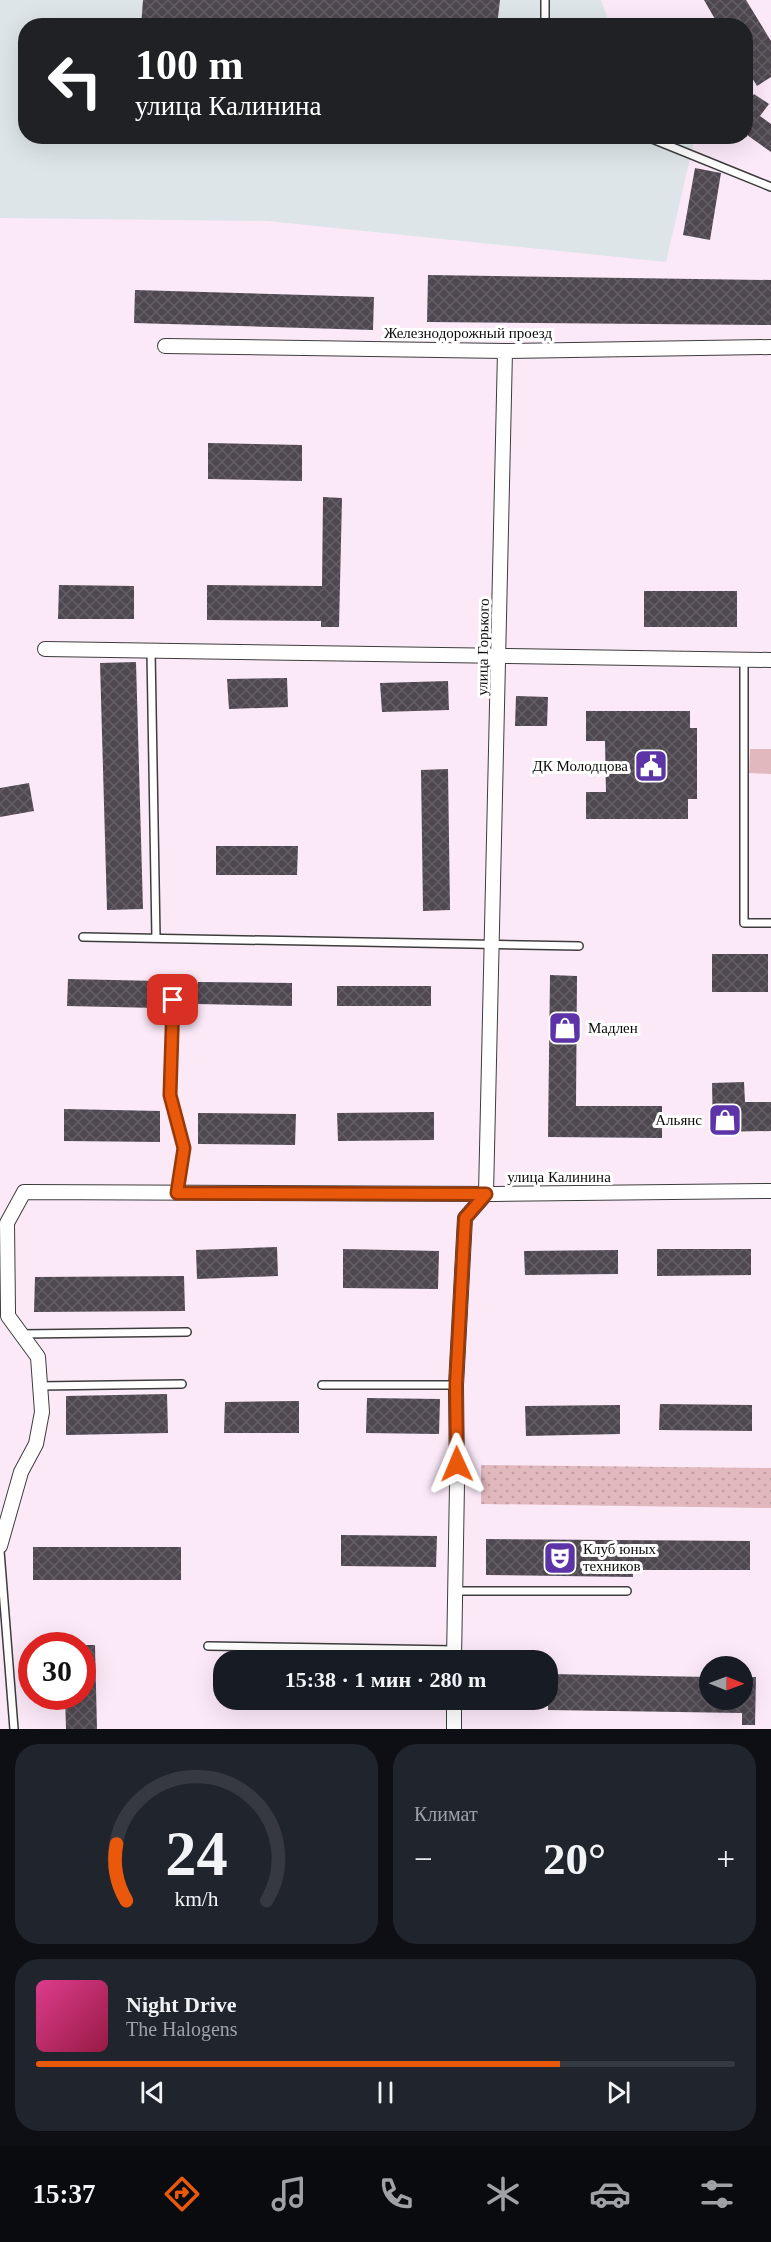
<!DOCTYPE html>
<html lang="ru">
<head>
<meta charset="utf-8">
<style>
  body { margin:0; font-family:"Times New Roman",serif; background:#20242c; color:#f1f3f6; height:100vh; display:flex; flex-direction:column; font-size:22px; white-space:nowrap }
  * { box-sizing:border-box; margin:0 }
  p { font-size:20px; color:#9ea1a6 }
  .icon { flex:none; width:33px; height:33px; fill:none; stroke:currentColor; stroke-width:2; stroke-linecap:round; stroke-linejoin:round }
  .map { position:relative; height:1729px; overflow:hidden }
  .sheet { display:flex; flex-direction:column; gap:15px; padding:15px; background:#0d0f14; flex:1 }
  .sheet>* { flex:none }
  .hud { position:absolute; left:18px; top:18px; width:735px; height:126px; border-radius:24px; box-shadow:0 6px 24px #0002; background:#202124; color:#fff; overflow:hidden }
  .needle { width:39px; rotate:91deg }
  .controls { position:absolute; left:699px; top:1656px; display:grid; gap:12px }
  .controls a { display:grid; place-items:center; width:54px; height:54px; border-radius:50%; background:#171b24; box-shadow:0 6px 24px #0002; font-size:30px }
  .speed { position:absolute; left:18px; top:1632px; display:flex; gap:12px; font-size:30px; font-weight:700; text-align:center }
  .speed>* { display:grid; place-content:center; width:78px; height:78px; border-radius:50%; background:#171b24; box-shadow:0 6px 24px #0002; line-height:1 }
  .speed .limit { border:9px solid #d22; background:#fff; color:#111 }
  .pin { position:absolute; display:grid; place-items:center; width:51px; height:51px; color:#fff; margin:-26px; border-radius:12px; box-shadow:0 3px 9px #0006 }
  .me { position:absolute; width:66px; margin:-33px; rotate:359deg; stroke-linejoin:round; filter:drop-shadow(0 0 4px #0008) }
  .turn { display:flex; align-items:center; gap:21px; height:126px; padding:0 18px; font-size:27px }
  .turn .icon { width:78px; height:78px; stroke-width:2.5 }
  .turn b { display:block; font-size:42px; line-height:51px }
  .big { font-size:45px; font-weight:700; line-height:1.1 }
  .sheet .tile { flex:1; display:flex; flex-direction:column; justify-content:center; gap:9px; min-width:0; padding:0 21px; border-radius:24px; background:#20242c }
  .sheet .dial { align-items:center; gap:0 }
  .dial svg { height:156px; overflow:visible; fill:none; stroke:#363941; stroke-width:7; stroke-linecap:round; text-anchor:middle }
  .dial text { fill:#f1f3f6; stroke:none }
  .song { display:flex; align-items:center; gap:18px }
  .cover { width:72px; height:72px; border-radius:9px; background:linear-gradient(135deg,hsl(330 70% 55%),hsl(340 70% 35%)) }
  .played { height:6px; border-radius:3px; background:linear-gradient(90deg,#ea580c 75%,#363941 75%) }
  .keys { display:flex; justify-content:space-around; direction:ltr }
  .heat { display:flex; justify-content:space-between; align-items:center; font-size:33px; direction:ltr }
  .sheet .tiles { flex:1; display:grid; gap:15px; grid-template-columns:1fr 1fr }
  .tile:last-child { grid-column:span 2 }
  .trip { position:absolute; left:213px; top:1650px; width:345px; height:60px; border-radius:24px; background:#171b24; box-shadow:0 6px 24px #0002; font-weight:700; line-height:60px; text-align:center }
  .tab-bar { display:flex; height:96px; justify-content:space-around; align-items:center; background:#090b0e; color:#9ea1a6 }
  .tab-bar .icon { width:42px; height:42px }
  .tab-bar .active { color:#ea580c }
  .tab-bar b { font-size:27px; color:#f1f3f6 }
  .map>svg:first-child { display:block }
  .industrial { fill:#dee5e8 }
  .grass { fill:#e1b8bd }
  .park { fill:url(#park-dots) }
  .building { fill:url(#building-cross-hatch) }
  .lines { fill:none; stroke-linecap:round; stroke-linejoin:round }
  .lane-casing { stroke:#3d3d3d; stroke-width:10 }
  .street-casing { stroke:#3d3d3d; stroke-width:16 }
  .lane { stroke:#fff; stroke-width:7 }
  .street { stroke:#fff; stroke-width:14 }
  .route-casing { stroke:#983908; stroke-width:15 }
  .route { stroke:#ea580c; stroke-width:10 }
  .labels { text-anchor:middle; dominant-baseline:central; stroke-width:6; stroke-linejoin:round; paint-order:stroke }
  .street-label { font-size:15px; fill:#0a0a0a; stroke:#fff }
  .poi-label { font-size:15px; fill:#0a0a0a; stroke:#fff; text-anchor:end }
</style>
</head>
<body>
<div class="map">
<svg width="771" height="1729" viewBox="0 0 771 1729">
  <defs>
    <pattern id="park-dots" width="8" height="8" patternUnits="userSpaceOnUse" patternTransform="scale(1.5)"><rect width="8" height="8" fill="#e1b8bd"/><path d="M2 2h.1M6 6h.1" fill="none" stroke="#c09da1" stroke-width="1.8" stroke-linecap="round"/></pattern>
    <pattern id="building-cross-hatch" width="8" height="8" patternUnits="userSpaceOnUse" patternTransform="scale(1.5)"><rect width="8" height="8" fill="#4f4851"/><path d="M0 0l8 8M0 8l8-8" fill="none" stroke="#645e65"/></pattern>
  </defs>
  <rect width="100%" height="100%" fill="#fce9f8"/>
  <path class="industrial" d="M0 0H601L610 25 26 26V136L695 137 666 262 267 221 0 218Z"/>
  <path class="grass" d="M750 749H771V774L749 773Z"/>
  <path class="park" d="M481 1465 771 1468V1508L481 1504Z"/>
  <path class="building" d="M143 0H500L497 26H141Z
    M704 0H746L771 41V77L757 86 746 68V26H719Z
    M754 94 769 104 760 116 771 124V152L747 135 746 138V106Z
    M695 168 721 173 710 240 683 235Z
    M428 275 771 280V325L427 322Z
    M135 290 374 297 373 330 134 323Z
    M208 443 302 445V481L208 479Z
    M323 497 342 498 339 627H321V621L207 620V585L322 586Z
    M59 585 134 586V619H58Z
    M644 591H737V627H644Z
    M136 662 143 909 107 910 100 663Z
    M287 678 288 707 229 709 227 679Z
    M448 681 449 710 382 712 380 683Z
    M516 696 548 697 547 726H515Z
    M586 711H690V728H697V799H688V819H586V792H606L605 741H586Z
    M448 769 450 910 423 911 421 770Z
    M29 783 34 811 0 817V788Z
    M216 846H298L297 875H216Z
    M712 954H768V992H712Z
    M550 975 577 976 576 1106H662V1138L548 1137Z
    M68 979 159 981 158 1008 67 1006Z
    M198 982 292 983V1006L197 1004Z
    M337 986H431V1006H337Z
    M744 1082 745 1102H771V1131L713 1132 712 1083Z
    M64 1109 160 1111V1142L64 1141Z
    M434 1112V1140L338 1141 337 1113Z
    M198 1113 296 1114 295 1145 198 1144Z
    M277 1247 278 1276 197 1279 196 1250Z
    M343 1249 439 1251 438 1289 343 1288Z
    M657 1249H751V1275L657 1276Z
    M618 1250V1274L525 1275 524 1251Z
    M184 1276 185 1311 34 1312 35 1277Z
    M167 1394 168 1433 66 1435V1396Z
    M367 1398 440 1399 439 1434 366 1433Z
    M299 1401V1433H224L225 1402Z
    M660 1404 752 1405V1431L659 1430Z
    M620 1405V1434L526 1436 525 1406Z
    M341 1535 437 1536 436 1567 341 1566Z
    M486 1539 750 1541V1570H633V1577L486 1575Z
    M33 1547H181V1580H33Z
    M82 1645H95L97 1729H66L65 1696H82Z
    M548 1674 710 1677V1700H742V1677H756L755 1725H742V1713L548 1710Z"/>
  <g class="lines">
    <defs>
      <path id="lane" d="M545 26V0
        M645 136 771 187
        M151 651 156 938
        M744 660V923H771
        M83 937 579 946
        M172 980 174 1020 170 1095 184 1148 177 1193
        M21 1334 187 1332
        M322 1385H456
        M40 1386 182 1384
        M0 1551 14 1729
        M455 1591H627
        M208 1646 454 1650"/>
      <path id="street" d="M165 346 505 351 771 347
        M45 649 771 660
        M0 1546 21 1472 36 1444 42 1412 38 1357 8 1316V1311L7 1223 24 1192 495 1194 771 1191
        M454 1660 457 1484 456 1385 465 1218 486 1194 505 351
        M454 1729V1700"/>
    </defs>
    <use href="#lane" class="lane-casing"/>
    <use href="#street" class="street-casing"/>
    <use href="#lane" class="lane"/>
    <use href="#street" class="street"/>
  </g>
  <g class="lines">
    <defs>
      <path id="route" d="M173 1000 170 1095 184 1148 177 1193 486 1194 465 1218 456 1385 457 1464"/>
    </defs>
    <use href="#route" class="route-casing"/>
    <use href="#route" class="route"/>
  </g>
  <defs>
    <symbol id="civic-square" viewBox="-11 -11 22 22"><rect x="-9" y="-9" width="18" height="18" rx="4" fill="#5c34a7" stroke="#fff"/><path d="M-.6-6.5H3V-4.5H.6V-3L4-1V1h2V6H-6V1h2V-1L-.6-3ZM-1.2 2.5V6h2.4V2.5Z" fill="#fff"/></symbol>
    <symbol id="shop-square" viewBox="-11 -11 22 22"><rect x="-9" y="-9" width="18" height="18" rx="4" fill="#5c34a7" stroke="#fff"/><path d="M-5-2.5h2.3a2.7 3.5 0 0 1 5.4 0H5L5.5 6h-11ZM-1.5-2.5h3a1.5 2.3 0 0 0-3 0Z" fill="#fff"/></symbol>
    <symbol id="theatre-square" viewBox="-11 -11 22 22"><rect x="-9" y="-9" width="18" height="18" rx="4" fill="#5c34a7" stroke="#fff"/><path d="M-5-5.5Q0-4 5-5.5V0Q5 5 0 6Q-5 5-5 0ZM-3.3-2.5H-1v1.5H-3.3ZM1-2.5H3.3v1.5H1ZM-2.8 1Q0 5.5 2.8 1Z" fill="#fff"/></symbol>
  </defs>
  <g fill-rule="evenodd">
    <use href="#civic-square" x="632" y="747" width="38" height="38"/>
    <use href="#shop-square" x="546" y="1009" width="38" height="38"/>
    <use href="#shop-square" x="706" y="1101" width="38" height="38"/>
    <use href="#theatre-square" x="541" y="1539" width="38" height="38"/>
  </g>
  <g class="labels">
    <g class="street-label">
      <text x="468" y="333">Железнодорожный проезд</text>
      <text transform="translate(483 647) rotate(-89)">улица Горького</text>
      <text x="559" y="1177">улица Калинина</text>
    </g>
    <g class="poi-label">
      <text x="628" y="766">ДК Молодцова</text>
      <text x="588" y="1028" text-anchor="start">Мадлен</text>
      <text x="702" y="1120">Альянс</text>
      <text x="583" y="1549" text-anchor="start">Клуб юных<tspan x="583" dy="17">техников</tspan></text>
    </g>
  </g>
</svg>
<div class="controls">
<a><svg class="needle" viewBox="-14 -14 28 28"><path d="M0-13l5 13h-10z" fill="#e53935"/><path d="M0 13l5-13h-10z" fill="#9ea1a6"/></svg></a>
</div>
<div class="speed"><div class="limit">30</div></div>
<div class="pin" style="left:173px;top:1000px;background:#d93025"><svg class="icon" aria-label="arrive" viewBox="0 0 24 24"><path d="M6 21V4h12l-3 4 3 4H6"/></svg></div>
<svg class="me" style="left:457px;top:1464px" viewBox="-20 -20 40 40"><path d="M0-17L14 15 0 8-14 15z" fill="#ea580c" stroke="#fff" stroke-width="4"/></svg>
<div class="trip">15:38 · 1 мин · 280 m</div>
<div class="hud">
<div class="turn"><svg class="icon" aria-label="left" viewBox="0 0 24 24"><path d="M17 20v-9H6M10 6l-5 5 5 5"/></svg><div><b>100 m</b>улица Калинина</div></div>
</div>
</div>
<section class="sheet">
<div class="tiles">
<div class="tile dial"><svg viewBox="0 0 100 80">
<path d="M14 69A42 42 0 1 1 86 69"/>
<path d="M14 69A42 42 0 0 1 9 40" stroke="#ea580c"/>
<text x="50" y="56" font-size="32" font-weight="700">24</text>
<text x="50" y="72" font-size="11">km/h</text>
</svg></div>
<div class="tile"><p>Климат</p>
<div class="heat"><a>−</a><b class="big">20°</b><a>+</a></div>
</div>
<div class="tile">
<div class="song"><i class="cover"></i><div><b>Night Drive</b><p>The Halogens</p></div></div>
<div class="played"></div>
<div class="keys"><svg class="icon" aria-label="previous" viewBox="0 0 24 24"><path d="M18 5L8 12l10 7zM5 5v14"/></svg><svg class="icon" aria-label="pause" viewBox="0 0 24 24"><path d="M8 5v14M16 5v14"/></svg><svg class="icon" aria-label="next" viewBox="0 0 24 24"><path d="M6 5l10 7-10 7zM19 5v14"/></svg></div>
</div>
</div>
</section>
<nav class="tab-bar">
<b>15:37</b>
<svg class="icon active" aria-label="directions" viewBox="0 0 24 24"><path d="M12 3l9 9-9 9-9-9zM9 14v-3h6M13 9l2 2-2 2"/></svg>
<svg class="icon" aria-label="music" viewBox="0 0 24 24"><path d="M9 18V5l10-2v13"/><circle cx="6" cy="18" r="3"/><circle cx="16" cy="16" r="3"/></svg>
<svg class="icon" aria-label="phone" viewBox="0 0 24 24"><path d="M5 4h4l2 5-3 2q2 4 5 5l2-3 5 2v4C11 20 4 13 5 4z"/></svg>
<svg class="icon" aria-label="climate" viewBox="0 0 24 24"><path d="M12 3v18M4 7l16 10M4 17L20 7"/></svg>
<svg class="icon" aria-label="car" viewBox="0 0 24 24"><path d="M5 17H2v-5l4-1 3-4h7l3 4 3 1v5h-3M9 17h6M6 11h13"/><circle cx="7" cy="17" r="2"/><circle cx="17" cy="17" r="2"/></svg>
<svg class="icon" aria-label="filters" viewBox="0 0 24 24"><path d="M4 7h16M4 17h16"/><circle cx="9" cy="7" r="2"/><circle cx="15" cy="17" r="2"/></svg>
</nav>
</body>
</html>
